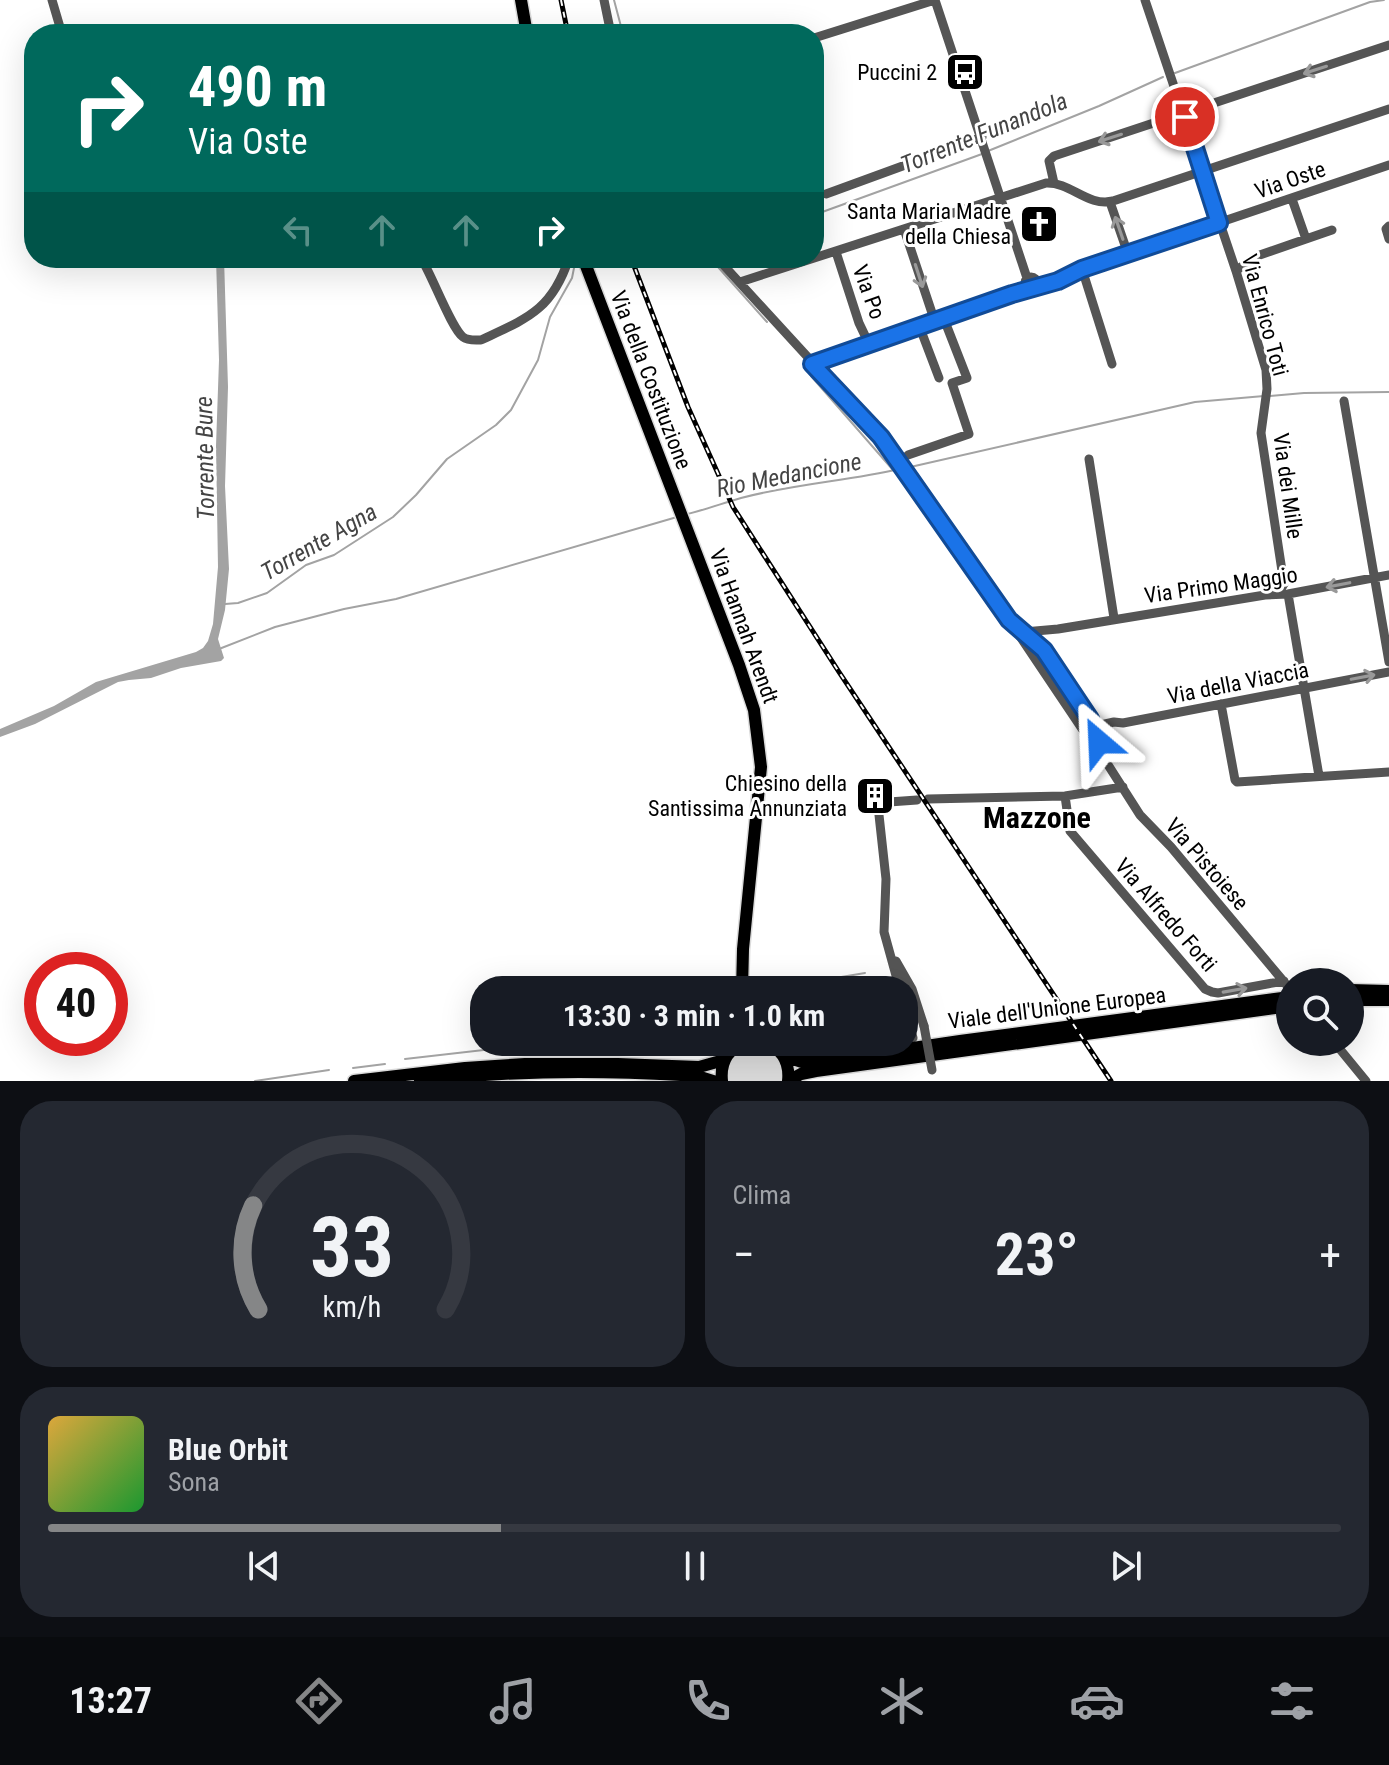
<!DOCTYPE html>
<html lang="it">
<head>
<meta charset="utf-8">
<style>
  body { margin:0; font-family:"Roboto Condensed",sans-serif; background:#242831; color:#f1f3f6; height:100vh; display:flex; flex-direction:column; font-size:30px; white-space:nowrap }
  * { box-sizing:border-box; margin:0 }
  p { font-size:26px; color:#9ea1a6 }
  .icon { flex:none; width:44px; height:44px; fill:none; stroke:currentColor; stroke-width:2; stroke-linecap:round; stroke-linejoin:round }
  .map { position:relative; height:1081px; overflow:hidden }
  .drawer { display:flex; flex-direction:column; gap:20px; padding:20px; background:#0d0f14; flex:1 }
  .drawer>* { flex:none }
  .top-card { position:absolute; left:24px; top:24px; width:800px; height:244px; border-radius:32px; box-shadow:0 8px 32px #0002; background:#00695c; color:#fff; overflow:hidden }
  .tools { position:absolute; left:1276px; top:968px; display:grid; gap:16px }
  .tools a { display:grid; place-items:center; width:88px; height:88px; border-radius:50%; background:#171b24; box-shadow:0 8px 32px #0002; font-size:40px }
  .speed { position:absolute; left:24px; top:952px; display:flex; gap:16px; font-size:40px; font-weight:700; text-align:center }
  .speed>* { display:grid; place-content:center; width:104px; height:104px; border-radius:50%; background:#171b24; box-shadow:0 8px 32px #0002; line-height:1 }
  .speed .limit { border:12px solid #d22; background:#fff; color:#111 }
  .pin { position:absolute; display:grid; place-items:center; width:68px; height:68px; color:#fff; margin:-34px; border:4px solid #fff; border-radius:50%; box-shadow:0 2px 8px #0007 }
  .me { position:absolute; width:88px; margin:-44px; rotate:334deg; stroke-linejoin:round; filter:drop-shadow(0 0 6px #0008) }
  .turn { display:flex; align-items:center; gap:28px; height:168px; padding:0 32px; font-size:36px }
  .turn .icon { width:104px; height:104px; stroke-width:2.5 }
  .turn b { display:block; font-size:56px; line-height:68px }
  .lanes { display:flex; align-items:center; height:76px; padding:0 32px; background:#0003; justify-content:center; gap:40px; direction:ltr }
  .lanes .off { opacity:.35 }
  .big { font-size:60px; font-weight:700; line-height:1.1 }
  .drawer .tile { flex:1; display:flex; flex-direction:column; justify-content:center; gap:12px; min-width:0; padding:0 28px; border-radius:32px; background:#242831 }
  .drawer .dial { align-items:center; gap:0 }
  .dial svg { height:208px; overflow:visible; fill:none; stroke:#363941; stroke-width:7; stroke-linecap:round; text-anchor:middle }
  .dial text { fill:#f1f3f6; stroke:none }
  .song { display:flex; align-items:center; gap:24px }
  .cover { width:96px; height:96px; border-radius:12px; background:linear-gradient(135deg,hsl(40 70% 55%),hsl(130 70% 35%)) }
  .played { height:8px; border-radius:4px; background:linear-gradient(90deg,#858687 35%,#363941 35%) }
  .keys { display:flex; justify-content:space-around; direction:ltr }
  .heat { display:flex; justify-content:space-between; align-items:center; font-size:44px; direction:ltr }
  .drawer .tiles { flex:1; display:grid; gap:20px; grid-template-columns:1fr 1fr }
  .tile:last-child { grid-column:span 2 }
  .trip { position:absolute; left:470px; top:976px; width:448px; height:80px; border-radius:32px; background:#171b24; box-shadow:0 8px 32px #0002; font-weight:700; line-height:80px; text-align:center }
  .tab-bar { display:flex; height:128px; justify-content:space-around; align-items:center; background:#090b0e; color:#9ea1a6 }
  .tab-bar .icon { width:56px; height:56px }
  .tab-bar .active { color:#858687 }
  .tab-bar b { font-size:36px; color:#f1f3f6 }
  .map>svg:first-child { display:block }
  .green { fill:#dcdcdc }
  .water { fill:#a3a3a3 }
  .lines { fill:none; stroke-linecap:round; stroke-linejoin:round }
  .stream { stroke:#a3a3a3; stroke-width:2 }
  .major-casing { stroke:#dbdbdb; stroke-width:15 }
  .minor { stroke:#555; stroke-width:9 }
  .major { stroke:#000; stroke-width:12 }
  .rail-casing { stroke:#000; stroke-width:5 }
  .rail { stroke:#fff; stroke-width:2; stroke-dasharray:6; stroke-linecap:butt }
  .minor-bridge { stroke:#555; stroke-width:9 }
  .oneway { stroke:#999 }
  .route-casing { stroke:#114b97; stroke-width:20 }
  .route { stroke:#1a73e8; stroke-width:14 }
  .labels { text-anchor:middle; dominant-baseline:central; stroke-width:6; stroke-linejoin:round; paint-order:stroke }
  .poi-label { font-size:22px; fill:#000; stroke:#fff; text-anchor:end }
  .street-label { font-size:22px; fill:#000; stroke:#fff }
  .water-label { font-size:24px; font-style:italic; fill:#444; stroke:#fff }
  .district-label { font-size:30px; font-weight:bold; fill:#000; stroke:#fff }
</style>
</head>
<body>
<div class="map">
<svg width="1389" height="1081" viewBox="0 0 1389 1081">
  <rect width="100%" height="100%" fill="#fff"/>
  <path class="green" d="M758 1046C777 1051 783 1062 784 1081H728C727 1061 737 1047 758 1046Z"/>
  <path class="water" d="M216 258H224L228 387 225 486 229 569 225 610 218 639 224 658 221 661 181 668 151 678 129 680 118 682 35 724 0 737V729L54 706 96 682 196 652 203 648 208 641 213 624 218 567 216 446 219 360Z"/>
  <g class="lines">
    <path class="stream" d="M614 0 623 34
      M1175 73 1370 2 1384 0
      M988 151 1099 106 1163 77
      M814 215 982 154
      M710 258 767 322
      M808 371 811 376 893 470
      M1270 396 1304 393 1389 392
      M906 468 1195 402 1264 396
      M687 514C705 510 723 503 741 498 793 484 847 481 900 469
      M225 604 238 603 267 593 306 565 334 555 393 517 416 495 447 459 496 425 511 410 538 360 550 317 572 278 576 258
      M219 649 275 627 344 609 396 599 677 517
      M764 990 865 973
      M405 1059 553 1042
      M353 1068 385 1064
      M255 1081 329 1070"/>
    <defs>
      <path id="major" d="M521 0 527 34
        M583 258 739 665 754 710 761 767 743 949 742 990
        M1350 990 1389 991
        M1350 1000H1389
        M765 1042C782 1049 790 1063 788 1081
        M784 1056 802 1062 832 1060 960 1041 1290 997
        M354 1081 465 1068 525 1064H618L699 1067 724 1060
        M420 1081C511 1070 605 1070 697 1076L713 1081
        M722 1081C720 1062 728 1049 745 1042
        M788 1081 801 1074 816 1071 1290 1006"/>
    </defs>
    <use href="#major" class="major-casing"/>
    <path class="minor" d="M52 0 62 34
      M604 0 611 34
      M935 0 1027 278
      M1145 0 1236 271 1266 370 1267 389 1261 433 1284 584 1281 589 1265 595
      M814 38 935 0
      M1054 183 1049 161 1054 156 1389 45
      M826 194 982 137
      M1110 202 1128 254
      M1389 226 1386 229 1389 239
      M904 229 935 322
      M1306 239 1332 230
      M836 252 859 323 869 344
      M421 258C432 275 451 328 463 337 468 341 475 340 481 340 528 318 552 310 569 258
      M717 258 881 437 1009 620 1097 751 1103 757 1140 815 1171 847 1290 989
      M1082 269 1112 364
      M1236 271 1254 257 1306 239 1292 199
      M1025 283a6 6 0 1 1 12 0a6 6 0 1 1-12 0Z
      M740 282 1046 183C1071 182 1087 207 1113 201L1389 109
      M1034 288 1058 281 1082 269 1389 165
      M920 328 939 378
      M812 364 1031 289
      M1344 401 1389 662
      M908 455 969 434 952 383 967 378 944 319
      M1089 459 1114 618
      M1288 594 1319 776
      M1023 631 1044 650 1090 719 1102 754
      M1024 632 1058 629 1265 595 1288 594 1389 575
      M1221 704 1235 780 1237 782 1389 772
      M1080 724 1087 728 1114 722 1123 723 1389 672
      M1065 796 1070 831 1205 989 1212 992 1218 993 1284 981
      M928 799 1065 796 1123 787
      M896 961 912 989 924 1026
      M900 990 884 932 886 879 879 815 882 807 889 802 917 800
      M904 1004 913 1038
      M1334 1042 1366 1081"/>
    <use href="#major" class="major"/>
    <defs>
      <path id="rail" d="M561 0 568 34
        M631 258 688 407 733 507 839 672 1111 1081"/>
    </defs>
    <use href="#rail" class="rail-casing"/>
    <use href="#rail" class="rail"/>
    <path class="minor-bridge" d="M924 1026 932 1070"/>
  </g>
  <defs><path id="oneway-shaft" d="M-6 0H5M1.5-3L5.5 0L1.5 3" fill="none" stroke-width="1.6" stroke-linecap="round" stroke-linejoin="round" transform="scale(2)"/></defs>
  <g class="oneway">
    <use href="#oneway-shaft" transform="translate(1315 70) rotate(162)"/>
    <use href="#oneway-shaft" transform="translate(1110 138) rotate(162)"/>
    <use href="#oneway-shaft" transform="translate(1119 228) rotate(-109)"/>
    <use href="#oneway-shaft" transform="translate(919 276) rotate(72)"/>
    <use href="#oneway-shaft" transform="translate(1338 585) rotate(169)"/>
    <use href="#oneway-shaft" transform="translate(1363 677) rotate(-11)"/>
    <use href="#oneway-shaft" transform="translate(1235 990) rotate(-10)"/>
  </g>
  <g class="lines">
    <defs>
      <path id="route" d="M1099 742 1090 719 1044 650 1009 620 881 437 812 364 1012 294 1058 281 1082 269 1219 223 1185 117"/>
    </defs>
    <use href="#route" class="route-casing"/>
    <use href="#route" class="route"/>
  </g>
  <defs>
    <symbol id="bus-square" viewBox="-11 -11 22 22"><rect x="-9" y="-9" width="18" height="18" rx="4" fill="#000" stroke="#fff"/><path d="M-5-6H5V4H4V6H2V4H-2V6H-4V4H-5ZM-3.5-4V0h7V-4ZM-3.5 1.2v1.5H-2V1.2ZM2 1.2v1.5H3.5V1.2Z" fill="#fff"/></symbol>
    <symbol id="church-square" viewBox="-11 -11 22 22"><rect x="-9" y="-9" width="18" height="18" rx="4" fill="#000" stroke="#fff"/><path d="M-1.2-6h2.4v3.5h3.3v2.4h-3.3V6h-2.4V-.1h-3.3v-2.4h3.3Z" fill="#fff"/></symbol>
    <symbol id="building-square" viewBox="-11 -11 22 22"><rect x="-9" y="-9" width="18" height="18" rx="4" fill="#000" stroke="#fff"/><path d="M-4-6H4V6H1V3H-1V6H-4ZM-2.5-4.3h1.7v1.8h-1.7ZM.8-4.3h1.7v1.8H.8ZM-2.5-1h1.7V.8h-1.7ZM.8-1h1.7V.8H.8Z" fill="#fff"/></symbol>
  </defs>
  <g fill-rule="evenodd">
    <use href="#bus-square" x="943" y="50" width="44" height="44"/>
    <use href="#church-square" x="1017" y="202" width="44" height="44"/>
    <use href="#building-square" x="853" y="774" width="44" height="44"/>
  </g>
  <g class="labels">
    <g class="poi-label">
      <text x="937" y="72">Puccini 2</text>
      <text x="1011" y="211">Santa Maria Madre<tspan x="1011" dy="25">della Chiesa</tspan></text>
      <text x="847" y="783">Chiesino della<tspan x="847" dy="25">Santissima Annunziata</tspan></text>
    </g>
    <g class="street-label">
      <text transform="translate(1290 180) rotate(-19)">Via Oste</text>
      <text transform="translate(869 292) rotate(70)">Via Po</text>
      <text transform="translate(1265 315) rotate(75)">Via Enrico Toti</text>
      <text transform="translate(651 380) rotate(69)">Via della Costituzione</text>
      <text transform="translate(1288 486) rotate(82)">Via dei Mille</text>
      <text transform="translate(1221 585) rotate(-8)">Via Primo Maggio</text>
      <text transform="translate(744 626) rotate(70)">Via Hannah Arendt</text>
      <text transform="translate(1238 683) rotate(-11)">Via della Viaccia</text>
      <text transform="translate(1207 864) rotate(49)">Via Pistoiese</text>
      <text transform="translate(1166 915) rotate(49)">Via Alfredo Forti</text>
      <text transform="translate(1057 1008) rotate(-7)">Viale dell'Unione Europea</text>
    </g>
    <g class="water-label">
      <text transform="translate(984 133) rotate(-22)">Torrente Funandola</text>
      <text transform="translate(205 458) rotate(-91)">Torrente Bure</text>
      <text transform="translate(789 475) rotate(-11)">Rio Medancione</text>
      <text transform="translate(319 542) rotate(-30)">Torrente Agna</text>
    </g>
    <g class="district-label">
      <text x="1037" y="817">Mazzone</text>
    </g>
  </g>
</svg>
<div class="tools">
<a><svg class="icon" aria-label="search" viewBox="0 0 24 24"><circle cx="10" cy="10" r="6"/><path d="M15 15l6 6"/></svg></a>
</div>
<div class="speed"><div class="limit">40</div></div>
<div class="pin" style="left:1185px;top:117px;background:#d93025"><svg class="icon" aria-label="arrive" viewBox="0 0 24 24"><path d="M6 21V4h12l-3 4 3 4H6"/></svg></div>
<svg class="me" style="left:1099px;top:742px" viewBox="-20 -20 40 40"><path d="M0-17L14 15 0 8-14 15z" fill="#1a73e8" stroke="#fff" stroke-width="4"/></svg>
<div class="trip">13:30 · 3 min · 1.0 km</div>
<div class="top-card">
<div class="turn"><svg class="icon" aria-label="right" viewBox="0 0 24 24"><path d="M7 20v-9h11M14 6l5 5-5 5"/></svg><div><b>490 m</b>Via Oste</div></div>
<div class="lanes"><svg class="icon off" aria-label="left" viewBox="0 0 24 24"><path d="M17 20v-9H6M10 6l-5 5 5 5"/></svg><svg class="icon off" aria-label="ahead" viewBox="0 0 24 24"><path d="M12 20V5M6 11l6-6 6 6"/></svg><svg class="icon off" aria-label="ahead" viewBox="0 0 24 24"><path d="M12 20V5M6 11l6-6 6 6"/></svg><svg class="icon" aria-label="right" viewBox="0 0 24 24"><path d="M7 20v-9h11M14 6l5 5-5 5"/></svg></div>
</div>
</div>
<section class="drawer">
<div class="tiles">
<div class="tile dial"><svg viewBox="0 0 100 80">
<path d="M14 69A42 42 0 1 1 86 69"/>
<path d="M14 69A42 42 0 0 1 12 29" stroke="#858687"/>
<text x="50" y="56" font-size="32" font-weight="700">33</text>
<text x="50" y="72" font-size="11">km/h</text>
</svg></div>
<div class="tile"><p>Clima</p>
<div class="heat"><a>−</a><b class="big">23°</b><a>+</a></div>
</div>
<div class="tile">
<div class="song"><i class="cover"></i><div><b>Blue Orbit</b><p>Sona</p></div></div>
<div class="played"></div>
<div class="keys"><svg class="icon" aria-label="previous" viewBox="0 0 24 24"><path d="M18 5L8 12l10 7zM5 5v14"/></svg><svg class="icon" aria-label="pause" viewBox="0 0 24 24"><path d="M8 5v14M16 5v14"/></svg><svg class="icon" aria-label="next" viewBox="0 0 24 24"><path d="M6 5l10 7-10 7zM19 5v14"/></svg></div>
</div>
</div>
</section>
<nav class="tab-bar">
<b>13:27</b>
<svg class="icon active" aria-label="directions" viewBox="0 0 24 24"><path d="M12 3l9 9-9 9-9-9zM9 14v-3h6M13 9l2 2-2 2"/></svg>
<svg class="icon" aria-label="music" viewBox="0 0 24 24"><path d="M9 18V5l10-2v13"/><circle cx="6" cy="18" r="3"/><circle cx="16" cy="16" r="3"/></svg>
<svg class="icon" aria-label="phone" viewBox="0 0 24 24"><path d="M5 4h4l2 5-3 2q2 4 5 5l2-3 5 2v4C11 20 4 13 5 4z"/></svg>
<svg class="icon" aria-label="climate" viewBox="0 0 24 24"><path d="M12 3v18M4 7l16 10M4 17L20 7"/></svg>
<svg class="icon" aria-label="car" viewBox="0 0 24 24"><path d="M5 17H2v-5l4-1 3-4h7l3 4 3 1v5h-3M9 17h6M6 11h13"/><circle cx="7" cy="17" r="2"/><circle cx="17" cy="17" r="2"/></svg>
<svg class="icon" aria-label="filters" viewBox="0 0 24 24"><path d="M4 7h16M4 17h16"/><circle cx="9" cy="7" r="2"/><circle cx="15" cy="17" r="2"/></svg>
</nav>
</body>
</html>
